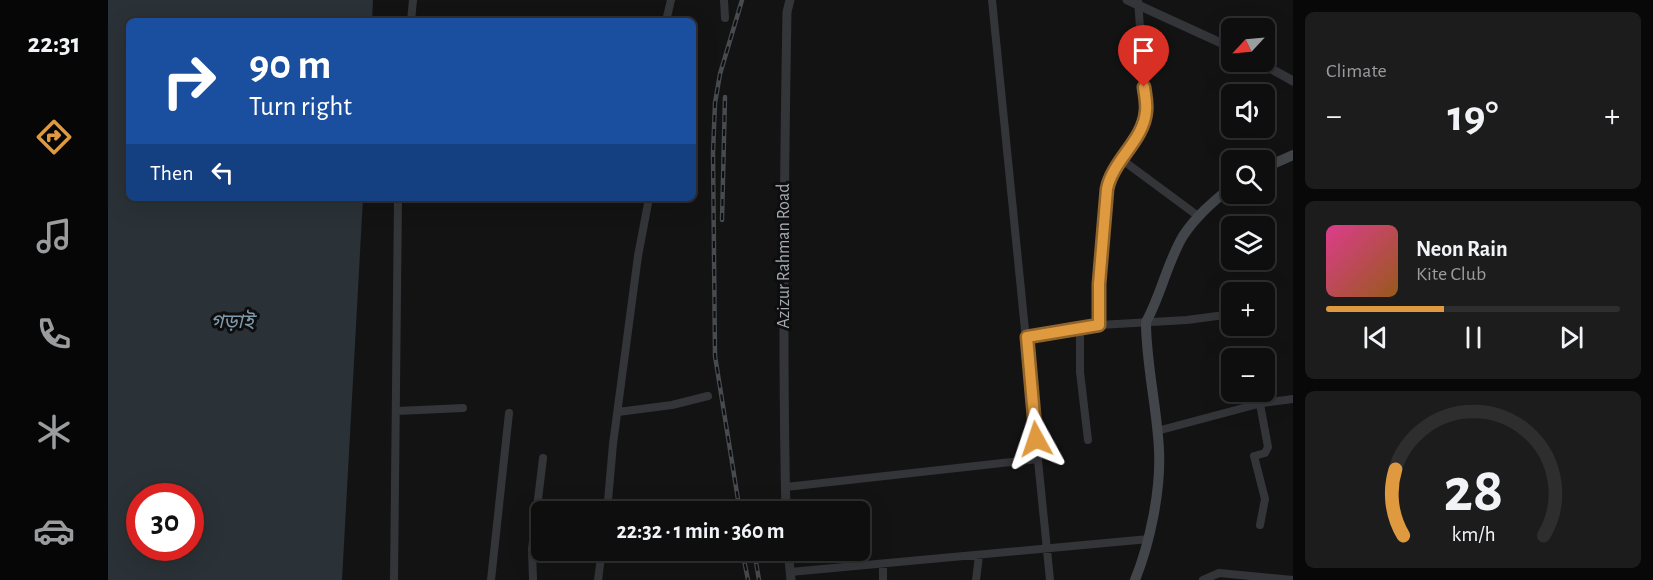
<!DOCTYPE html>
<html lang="en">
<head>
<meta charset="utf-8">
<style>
  body { margin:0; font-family:"Alegreya Sans","Noto Sans Bengali",sans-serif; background:#1c1c1d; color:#f1f3f6; height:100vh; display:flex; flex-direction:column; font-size:22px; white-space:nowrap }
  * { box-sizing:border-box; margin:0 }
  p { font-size:20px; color:#9b9c9e }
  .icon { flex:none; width:33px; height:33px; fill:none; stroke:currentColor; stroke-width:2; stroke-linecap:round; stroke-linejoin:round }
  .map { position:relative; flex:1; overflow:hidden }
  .sheet { display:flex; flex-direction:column; gap:12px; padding:12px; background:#080808; width:360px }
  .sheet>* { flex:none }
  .banner { position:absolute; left:18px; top:18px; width:570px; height:183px; border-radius:9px; box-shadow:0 6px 24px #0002,0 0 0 2px #2e2e2f; background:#1a4fa0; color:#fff; overflow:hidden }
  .needle { width:39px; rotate:244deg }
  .buttons { position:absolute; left:1113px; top:18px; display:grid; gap:12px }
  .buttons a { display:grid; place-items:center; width:54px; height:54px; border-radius:9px; background:#0e0e0f; box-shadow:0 6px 24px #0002,0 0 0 2px #2e2e2f; font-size:30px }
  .speed { position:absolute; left:18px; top:483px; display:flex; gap:12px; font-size:30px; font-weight:700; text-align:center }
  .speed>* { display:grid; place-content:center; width:78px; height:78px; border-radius:50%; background:#0e0e0f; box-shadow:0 6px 24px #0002,0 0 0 2px #2e2e2f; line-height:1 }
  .speed .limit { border:9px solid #d22; background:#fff; color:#111 }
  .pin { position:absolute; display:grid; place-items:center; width:51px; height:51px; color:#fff; margin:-62px -26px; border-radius:50% 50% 50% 0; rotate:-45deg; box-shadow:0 0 6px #0007 }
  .pin .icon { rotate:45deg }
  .me { position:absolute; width:66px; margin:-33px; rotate:355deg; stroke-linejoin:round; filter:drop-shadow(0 0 4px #0008) }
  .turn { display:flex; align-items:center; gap:21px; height:126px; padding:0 24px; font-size:27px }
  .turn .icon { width:78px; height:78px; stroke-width:2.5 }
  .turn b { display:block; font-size:42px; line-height:51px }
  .then { display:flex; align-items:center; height:57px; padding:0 24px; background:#0003; gap:12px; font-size:22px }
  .big { font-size:45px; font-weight:700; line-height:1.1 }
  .sheet .widget { flex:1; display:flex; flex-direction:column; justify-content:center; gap:9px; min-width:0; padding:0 21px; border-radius:9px; background:#1c1c1d }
  .sheet .dial { align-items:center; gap:0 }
  .dial svg { height:156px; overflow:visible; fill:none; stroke:#2e2e2f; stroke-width:7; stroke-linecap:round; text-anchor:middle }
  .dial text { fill:#f1f3f6; stroke:none }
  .song { display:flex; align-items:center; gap:18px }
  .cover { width:72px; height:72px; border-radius:9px; background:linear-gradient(135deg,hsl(330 70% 55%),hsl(30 70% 35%)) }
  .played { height:6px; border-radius:3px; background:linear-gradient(90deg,#df9a40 40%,#2e2e2f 40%) }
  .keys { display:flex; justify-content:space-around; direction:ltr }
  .heat { display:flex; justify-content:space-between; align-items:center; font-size:33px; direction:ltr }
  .trip { position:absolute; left:423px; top:501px; width:339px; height:60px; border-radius:9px; background:#0e0e0f; box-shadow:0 6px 24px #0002,0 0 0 2px #2e2e2f; font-weight:700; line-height:60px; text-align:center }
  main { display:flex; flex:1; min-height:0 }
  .dock { display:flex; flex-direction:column; width:108px; justify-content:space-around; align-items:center; background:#060606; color:#9b9c9e }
  .dock .icon { width:42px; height:42px }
  .dock .on { color:#df9a40 }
  .dock b { font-size:27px; color:#f1f3f6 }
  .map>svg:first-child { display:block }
  .water { fill:#2a3237; fill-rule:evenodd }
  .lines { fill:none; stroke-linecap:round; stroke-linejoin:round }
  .minor { stroke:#343539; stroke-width:8 }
  .tertiary { stroke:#343539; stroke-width:9 }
  .secondary { stroke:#424549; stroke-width:10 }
  .rail-casing { stroke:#474a4e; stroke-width:4.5 }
  .rail { stroke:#0e0e0f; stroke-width:2; stroke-dasharray:7; stroke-linecap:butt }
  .route-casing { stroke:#91642a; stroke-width:15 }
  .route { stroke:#df9a40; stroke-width:10 }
  .labels { text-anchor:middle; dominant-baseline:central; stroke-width:6; stroke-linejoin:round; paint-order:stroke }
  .street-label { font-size:18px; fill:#a6abb3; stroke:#0e0e0f }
  .water-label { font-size:20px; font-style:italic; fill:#809bab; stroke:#0e0e0f }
</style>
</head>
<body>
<main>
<nav class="dock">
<b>22:31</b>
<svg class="icon on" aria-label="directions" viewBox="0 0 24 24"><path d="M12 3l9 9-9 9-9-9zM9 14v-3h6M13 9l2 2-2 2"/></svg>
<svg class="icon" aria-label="music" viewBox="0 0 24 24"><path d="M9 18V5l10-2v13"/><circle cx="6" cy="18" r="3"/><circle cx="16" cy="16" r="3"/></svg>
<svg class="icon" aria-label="phone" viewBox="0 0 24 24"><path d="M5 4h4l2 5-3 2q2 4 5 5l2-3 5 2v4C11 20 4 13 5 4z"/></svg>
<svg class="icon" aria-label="climate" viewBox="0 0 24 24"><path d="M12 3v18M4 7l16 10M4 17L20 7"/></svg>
<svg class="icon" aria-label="car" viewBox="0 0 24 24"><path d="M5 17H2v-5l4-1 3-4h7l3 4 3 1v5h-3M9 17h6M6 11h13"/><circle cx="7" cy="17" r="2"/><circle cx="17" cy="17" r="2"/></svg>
</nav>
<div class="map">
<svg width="1185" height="580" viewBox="0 0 1185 580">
  <rect width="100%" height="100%" fill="#131314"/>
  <path class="water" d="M0 0H265L264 21H21V198H255L234 580H0ZM82 496V548H32V496Z"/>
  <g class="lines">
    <path class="minor" d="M616 0 617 18
      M884 0 942 580
      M303 21 305 0
      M558 21 563 0
      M1013 159 1090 216
      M1156 310H1159
      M991 325C991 285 989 213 1002 177 1010 154 1030 136 1038 112L1030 0
      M972 328V372L980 440
      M919 337 991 325 1079 320 1124 314
      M1152 404 1160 447 1157 453 1146 456 1157 499 1152 525
      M289 411 355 408
      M510 412 564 405 600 396
      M1049 431 1154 403 1185 399
      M678 487 930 459
      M499 512 505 444 530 256 541 198
      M682 572 1041 539
      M286 580 290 198
      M383 580 401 413
      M425 580 424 549 435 458
      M490 580 494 550
      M775 580V564
      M868 580 871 556
      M1095 580 1111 573 1185 580"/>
    <path class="tertiary" d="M1019 0 1124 48
      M1151 62 1185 81
      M678 512C674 345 676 179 679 12L682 0
      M680 550 683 580"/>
    <path class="secondary" d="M1156 168 1185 155
      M1027 580C1042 543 1053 490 1051 450 1049 407 1038 364 1038 322 1053 295 1059 263 1075 236 1088 216 1106 201 1124 186"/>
    <defs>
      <path id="rail" d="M614 220 617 97
        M632 512 607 356 605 153 607 103 612 74 634 0
        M634 550 640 580
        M646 550 651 580"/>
    </defs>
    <use href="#rail" class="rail-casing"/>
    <use href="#rail" class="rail"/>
  </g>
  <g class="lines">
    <defs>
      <path id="route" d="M928 439 919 337 991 325V284L999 189C1005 160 1036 140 1038 111 1039 103 1037 95 1036 87"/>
    </defs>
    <use href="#route" class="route-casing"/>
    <use href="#route" class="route"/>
  </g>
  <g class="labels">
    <g class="street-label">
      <text transform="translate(676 256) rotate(-90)">Azizur Rahman Road</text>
    </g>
    <g class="water-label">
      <text x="124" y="322">গড়াই</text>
    </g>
  </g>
</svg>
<div class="buttons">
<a><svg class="needle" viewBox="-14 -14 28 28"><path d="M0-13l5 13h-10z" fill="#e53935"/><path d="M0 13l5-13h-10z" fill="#9b9c9e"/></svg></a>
<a><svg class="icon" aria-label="sound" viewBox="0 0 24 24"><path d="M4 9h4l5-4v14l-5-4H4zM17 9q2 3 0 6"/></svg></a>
<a><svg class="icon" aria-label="search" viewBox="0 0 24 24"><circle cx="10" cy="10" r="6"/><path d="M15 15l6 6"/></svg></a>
<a><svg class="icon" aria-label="layers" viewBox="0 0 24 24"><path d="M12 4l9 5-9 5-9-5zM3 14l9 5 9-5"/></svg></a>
<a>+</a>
<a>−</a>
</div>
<div class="speed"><div class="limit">30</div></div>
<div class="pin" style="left:1036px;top:87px;background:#d93025"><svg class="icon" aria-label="arrive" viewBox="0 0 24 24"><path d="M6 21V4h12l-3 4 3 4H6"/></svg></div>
<svg class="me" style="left:928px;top:439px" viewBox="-20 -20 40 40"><path d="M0-17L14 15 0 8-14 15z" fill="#df9a40" stroke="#fff" stroke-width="4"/></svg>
<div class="trip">22:32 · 1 min · 360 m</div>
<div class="banner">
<div class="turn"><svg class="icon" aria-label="right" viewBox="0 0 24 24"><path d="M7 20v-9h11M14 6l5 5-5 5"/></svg><div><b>90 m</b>Turn right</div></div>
<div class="then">Then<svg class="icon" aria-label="left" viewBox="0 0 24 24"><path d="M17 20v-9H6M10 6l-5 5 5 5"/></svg></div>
</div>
</div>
<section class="sheet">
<div class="widget"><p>Climate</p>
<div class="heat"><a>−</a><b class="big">19°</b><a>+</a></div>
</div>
<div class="widget">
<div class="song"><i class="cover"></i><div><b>Neon Rain</b><p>Kite Club</p></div></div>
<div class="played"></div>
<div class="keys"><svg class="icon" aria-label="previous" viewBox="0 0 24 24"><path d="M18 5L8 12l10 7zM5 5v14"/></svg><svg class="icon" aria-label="pause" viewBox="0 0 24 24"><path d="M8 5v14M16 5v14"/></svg><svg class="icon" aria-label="next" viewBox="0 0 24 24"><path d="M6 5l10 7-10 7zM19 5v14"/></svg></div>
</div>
<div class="widget dial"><svg viewBox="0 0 100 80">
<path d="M14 69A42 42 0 1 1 86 69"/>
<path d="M14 69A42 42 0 0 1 10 35" stroke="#df9a40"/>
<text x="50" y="56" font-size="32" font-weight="700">28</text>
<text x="50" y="72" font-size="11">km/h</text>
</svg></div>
</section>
</main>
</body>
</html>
